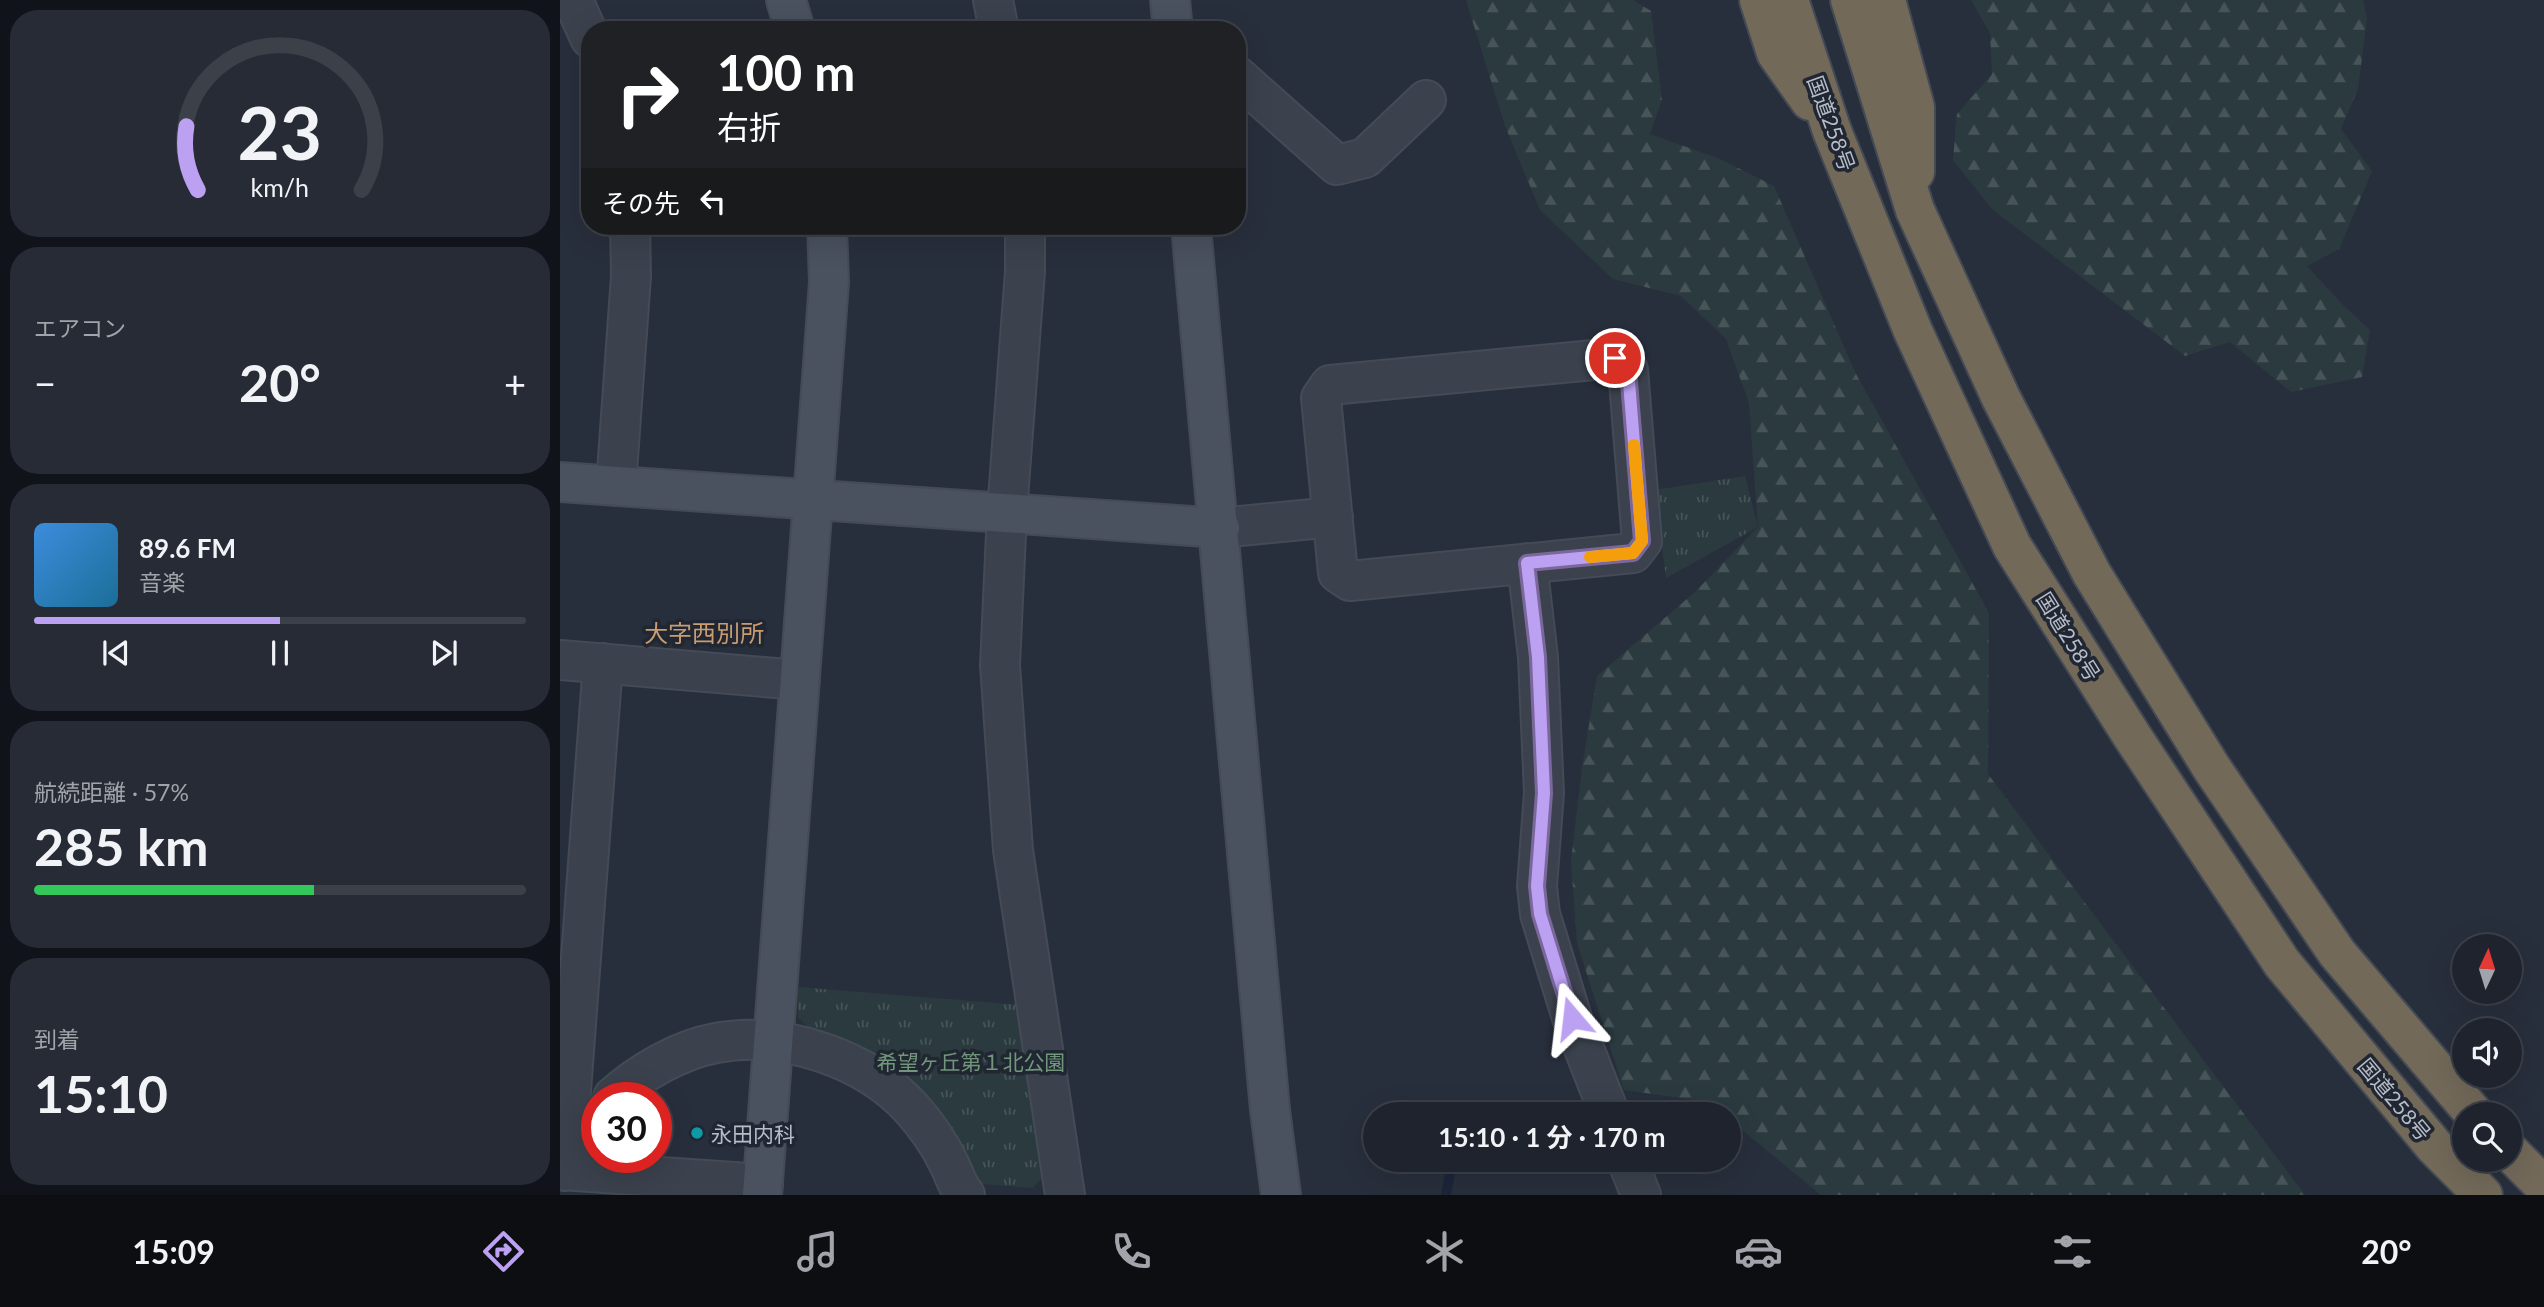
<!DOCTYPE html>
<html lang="ja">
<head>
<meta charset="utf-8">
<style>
  body { margin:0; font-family:Lato,"Noto Sans JP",sans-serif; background:#262b35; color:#f1f3f6; height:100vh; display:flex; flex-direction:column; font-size:26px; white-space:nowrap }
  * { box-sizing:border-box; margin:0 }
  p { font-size:23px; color:#a1a4aa }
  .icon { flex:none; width:38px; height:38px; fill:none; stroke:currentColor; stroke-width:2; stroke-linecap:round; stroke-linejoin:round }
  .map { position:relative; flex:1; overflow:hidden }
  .panel { display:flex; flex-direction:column; gap:10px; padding:10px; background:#101319; width:560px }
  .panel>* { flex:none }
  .banner { position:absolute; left:21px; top:21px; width:665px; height:214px; border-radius:28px; box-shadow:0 7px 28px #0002,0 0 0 2px #3c4049; background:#202124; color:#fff; overflow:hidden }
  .needle { width:46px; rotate:4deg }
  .fabs { position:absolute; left:1892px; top:934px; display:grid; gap:14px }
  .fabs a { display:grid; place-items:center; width:70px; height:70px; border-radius:50%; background:#1e232d; box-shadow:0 7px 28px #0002,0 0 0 2px #3c4049; font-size:35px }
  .speed { position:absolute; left:21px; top:1082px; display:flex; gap:14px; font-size:35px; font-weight:700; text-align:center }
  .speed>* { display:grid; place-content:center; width:91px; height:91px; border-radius:50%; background:#1e232d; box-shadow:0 7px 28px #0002,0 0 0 2px #3c4049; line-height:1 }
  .speed .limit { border:10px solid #d22; background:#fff; color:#111 }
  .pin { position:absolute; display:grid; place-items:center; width:60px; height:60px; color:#fff; margin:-30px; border:4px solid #fff; border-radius:50%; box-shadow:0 2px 7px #0007 }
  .me { position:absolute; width:77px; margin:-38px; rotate:343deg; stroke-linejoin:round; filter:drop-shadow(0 0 5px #0008) }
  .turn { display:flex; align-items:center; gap:24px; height:147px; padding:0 21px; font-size:32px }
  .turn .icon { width:91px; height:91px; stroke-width:2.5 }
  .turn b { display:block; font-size:49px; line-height:60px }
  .then { display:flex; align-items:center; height:66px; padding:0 21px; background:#0003; gap:14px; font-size:26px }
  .big { font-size:52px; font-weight:700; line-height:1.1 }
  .panel .card { flex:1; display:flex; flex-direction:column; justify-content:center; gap:10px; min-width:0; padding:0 24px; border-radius:28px; background:#262b35 }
  .panel .dial { align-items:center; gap:0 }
  .dial svg { height:182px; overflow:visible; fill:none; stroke:#3c4049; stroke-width:7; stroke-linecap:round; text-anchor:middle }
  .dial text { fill:#f1f3f6; stroke:none }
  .song { display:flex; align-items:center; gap:21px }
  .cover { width:84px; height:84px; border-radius:10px; background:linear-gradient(135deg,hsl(210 70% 55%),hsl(200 70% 35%)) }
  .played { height:7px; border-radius:4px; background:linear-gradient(90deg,#bca0f2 50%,#3c4049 50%) }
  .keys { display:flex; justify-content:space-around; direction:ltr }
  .heat { display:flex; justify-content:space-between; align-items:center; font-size:38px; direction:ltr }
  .charge { height:10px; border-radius:5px; background:linear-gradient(90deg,#34c759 57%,#3c4049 0) }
  .trip { position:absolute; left:803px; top:1102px; width:378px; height:70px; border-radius:35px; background:#1e232d; box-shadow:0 7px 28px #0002,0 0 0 2px #3c4049; font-weight:700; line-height:70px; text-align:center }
  .tab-bar { display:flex; height:112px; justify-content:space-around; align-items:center; background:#0c0e12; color:#a1a4aa }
  .tab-bar .icon { width:49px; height:49px }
  .tab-bar .on { color:#bca0f2 }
  .tab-bar b { font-size:32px; color:#f1f3f6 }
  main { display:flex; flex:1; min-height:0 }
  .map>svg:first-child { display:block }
  .grass { fill:url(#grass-tufts) }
  .forest { fill:url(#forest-firs) }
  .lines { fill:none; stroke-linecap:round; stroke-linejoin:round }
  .stream { stroke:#1c2639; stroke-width:10 }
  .street-casing { stroke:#444b56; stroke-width:42 }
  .secondary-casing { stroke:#444b56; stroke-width:42 }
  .highway-casing { stroke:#434a55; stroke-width:42 }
  .street { stroke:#3b424d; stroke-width:38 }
  .secondary { stroke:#4a515f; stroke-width:38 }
  .highway { stroke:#726959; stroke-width:38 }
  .route-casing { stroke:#7a689d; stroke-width:18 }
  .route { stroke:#bca0f2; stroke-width:12 }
  .slow { stroke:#f59e0b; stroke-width:12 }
  .culture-dot { fill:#0f9aa8; stroke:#202732; stroke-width:2.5 }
  .labels { text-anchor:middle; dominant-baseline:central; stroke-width:7; stroke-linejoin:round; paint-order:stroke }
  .street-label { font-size:21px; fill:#b7bdc8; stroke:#202732 }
  .park-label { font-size:21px; fill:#71967c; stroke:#202732 }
  .poi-label { font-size:21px; fill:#b7bdc8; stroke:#202732; text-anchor:start }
  .quarter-label { font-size:24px; fill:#c99c71; stroke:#202732 }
</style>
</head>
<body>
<main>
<section class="panel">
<div class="card dial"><svg viewBox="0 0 100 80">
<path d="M14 69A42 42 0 1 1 86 69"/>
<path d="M14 69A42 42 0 0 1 9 41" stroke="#bca0f2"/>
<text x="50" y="56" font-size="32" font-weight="700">23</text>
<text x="50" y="72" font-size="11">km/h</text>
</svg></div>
<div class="card"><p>エアコン</p>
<div class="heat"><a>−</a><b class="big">20°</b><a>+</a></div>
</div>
<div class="card">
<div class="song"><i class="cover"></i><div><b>89.6 FM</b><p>音楽</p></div></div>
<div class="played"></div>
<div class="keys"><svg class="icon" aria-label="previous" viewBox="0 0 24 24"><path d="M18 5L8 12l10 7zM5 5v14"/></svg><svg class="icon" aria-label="pause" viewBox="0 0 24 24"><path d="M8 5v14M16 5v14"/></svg><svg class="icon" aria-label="next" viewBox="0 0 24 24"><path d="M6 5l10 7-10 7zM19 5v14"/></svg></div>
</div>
<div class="card"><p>航続距離 · 57%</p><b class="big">285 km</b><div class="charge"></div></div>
<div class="card"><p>到着</p><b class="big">15:10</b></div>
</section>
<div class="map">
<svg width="1984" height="1195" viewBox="0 0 1984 1195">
  <defs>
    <pattern id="grass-tufts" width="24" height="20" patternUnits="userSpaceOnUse" patternTransform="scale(1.75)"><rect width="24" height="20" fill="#2a3a3e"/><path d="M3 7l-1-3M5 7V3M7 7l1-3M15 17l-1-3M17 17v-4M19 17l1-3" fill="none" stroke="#475558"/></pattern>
    <pattern id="forest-firs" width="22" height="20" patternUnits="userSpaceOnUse" patternTransform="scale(1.75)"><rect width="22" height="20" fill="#2a3a3e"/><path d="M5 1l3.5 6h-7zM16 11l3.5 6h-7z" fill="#475558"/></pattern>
  </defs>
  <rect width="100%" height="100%" fill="#282f3c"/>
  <path class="grass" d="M1185 476 1198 527 1106 578 1095 490Z
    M237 987 462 1005 488 1171 473 1188 422 1184 252 1032 238 1017Z"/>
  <path class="forest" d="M906 0H1073L1091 11 1102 100 1090 134 1160 159 1214 186 1295 372 1429 613 1428 774 1745 1195H1261L1169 1119V1115H1164L1149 1102 1064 1090 1017 943 1011 861 1022 768 1037 676 1135 592 1198 527 1189 403 1166 339 1121 296 1053 279 980 210 945 126Z
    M1411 0H1803L1807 18 1798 89 1781 129 1812 171 1779 249 1747 266 1783 305 1810 330 1802 377 1731 392 1670 342 1625 356 1433 210 1393 160 1397 114 1432 74 1430 33Z"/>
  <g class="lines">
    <path class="stream" d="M886 1195 892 1163"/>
    <defs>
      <path id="street" d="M13 0 30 38
        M433 0 439 30
        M677 76 777 165 805 158 866 100
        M465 226V271L447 512 440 665 453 850 505 1195
        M1055 358 1068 370 1082 541 1073 553 790 581 778 573 761 398 770 385Z
        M56 486 71 276 70 226
        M660 528 773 517
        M967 563 978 657 984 793 977 886 980 914 1012 1018 1050 1115
        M0 660 240 680
        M53 1097C81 1072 119 1050 156 1043 223 1030 307 1059 352 1109 366 1125 379 1143 388 1162 394 1173 397 1186 405 1195
        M1067 1160 1081 1195
        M0 1170 203 1184
        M5 1171 43 663"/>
      <path id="secondary" d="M226 0 235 30
        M610 0 613 30
        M631 226 710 1110 721 1195
        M0 482 660 528
        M202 1195 269 282 267 226"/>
      <path id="highway" d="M1199 0 1216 53 1250 101
        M1229 0 1272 131 1353 331 1452 546 1572 736 1722 963 1875 1147 1923 1195
        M1290 0 1355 210 1441 398 1532 574 1651 767 1777 953 1915 1115
        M1326 0 1355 107V172
        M1950 1152 1984 1186"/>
    </defs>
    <use href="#street" class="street-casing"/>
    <use href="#secondary" class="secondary-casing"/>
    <use href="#highway" class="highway-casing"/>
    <use href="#street" class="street"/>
    <use href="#secondary" class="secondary"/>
    <use href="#highway" class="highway"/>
  </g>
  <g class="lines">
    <defs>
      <path id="route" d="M1012 1018 980 914 977 886 984 793 978 657 967 563 1073 553 1082 541 1068 370 1055 358"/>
    </defs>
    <use href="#route" class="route-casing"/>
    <use href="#route" class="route"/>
    <path class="slow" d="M1030 557 1073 553 1082 541 1074 445"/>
  </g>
  <circle class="culture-dot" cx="137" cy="1133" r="7"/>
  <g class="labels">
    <g class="street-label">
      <text transform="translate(1272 123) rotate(70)">国道258号</text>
      <text transform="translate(1509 636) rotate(58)">国道258号</text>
      <text transform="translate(1835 1099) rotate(50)">国道258号</text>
    </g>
    <g class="park-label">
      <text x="411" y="1061">希望ヶ丘第１北公園</text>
    </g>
    <g class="poi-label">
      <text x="151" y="1133">永田内科</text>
    </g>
    <g class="quarter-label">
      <text x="144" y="632">大字西別所</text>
    </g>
  </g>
</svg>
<div class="fabs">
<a><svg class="needle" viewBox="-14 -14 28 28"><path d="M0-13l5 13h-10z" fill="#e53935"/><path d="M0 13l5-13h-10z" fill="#a1a4aa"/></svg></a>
<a><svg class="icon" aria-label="sound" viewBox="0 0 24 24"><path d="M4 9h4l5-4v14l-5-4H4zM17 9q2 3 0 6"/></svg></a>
<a><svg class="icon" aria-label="search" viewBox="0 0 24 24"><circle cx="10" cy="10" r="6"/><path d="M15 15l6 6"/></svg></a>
</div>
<div class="speed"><div class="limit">30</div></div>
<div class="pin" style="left:1055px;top:358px;background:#d93025"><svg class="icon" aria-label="arrive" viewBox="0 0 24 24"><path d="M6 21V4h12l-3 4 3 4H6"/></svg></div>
<svg class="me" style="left:1012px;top:1018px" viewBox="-20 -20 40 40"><path d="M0-17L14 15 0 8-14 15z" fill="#bca0f2" stroke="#fff" stroke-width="4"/></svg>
<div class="trip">15:10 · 1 分 · 170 m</div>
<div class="banner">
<div class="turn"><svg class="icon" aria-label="right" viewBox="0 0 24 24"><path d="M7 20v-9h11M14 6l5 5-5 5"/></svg><div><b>100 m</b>右折</div></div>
<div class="then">その先<svg class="icon" aria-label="left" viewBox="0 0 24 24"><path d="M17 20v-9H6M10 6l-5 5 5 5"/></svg></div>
</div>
</div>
</main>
<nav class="tab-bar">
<b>15:09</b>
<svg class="icon on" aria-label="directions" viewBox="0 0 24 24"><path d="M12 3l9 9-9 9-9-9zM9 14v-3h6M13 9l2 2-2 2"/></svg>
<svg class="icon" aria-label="music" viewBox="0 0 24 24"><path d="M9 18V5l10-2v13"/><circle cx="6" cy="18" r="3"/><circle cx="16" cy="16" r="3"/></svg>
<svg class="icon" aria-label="phone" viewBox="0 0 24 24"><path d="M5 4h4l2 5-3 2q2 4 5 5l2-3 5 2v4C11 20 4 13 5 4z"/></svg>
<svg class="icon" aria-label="climate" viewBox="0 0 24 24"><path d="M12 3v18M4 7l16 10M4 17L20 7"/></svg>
<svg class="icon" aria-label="car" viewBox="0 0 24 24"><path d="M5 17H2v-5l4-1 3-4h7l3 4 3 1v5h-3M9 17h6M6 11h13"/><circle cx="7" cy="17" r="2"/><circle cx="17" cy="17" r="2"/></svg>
<svg class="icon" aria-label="filters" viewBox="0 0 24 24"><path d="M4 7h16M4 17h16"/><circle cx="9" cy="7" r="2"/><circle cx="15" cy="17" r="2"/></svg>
<b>20°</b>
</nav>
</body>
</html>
